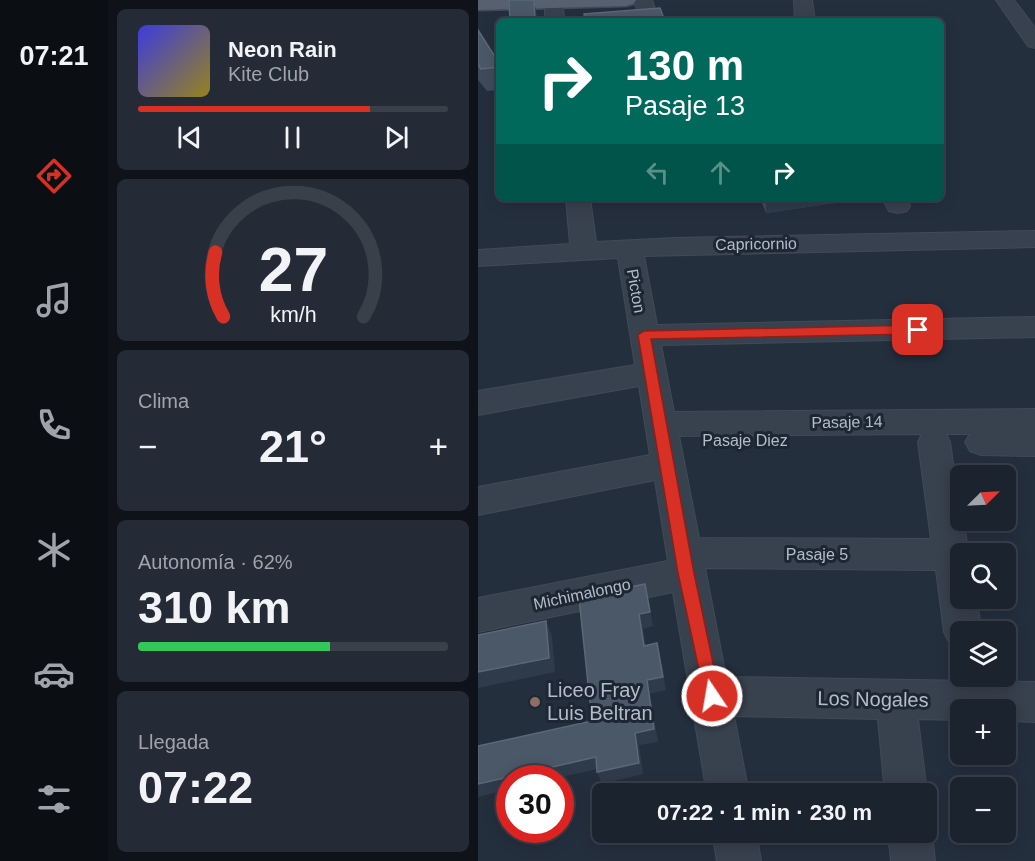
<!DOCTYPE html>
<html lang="es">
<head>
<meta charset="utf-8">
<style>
  body { margin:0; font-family:Helvetica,sans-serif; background:#242b36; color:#f1f3f6; height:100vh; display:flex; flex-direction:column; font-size:22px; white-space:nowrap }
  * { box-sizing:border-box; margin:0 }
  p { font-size:20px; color:#a0a4aa }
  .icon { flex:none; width:33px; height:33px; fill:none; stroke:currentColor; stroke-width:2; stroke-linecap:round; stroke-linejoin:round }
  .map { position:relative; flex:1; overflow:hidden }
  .details { display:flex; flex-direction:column; gap:9px; padding:9px; background:#0f1319; width:370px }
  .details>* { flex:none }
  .banner { position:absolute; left:18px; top:18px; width:448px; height:183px; border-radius:9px; box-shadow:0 3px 15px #0003,0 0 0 2px #39404a; background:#00695c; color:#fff; overflow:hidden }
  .needle { width:39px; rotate:66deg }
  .fabs { position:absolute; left:472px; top:465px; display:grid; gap:12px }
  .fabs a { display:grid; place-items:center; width:66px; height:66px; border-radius:9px; background:#1b232e; box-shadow:0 3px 15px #0003,0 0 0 2px #39404a; font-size:30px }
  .speed { position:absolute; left:18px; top:765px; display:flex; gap:12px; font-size:30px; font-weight:700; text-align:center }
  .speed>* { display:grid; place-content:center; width:78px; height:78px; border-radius:50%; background:#1b232e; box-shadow:0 3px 15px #0003,0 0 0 2px #39404a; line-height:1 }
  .speed .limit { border:9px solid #d22; background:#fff; color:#111 }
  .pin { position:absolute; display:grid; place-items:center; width:51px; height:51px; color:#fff; margin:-26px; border-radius:12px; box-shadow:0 3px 9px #0006 }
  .me { position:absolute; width:66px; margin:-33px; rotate:348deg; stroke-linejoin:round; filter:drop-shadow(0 0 4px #0008) }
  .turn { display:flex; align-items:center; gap:21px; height:126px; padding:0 30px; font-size:27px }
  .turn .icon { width:78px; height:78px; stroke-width:2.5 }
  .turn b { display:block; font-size:42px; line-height:51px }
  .lanes { display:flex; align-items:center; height:57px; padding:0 30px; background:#0003; justify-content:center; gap:30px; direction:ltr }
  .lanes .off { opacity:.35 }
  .big { font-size:45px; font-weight:800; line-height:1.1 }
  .details .tile { flex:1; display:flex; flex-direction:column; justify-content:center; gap:9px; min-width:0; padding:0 21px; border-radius:9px; background:#242b36 }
  .details .dial { align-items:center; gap:0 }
  .dial svg { height:156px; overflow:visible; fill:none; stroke:#39404a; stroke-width:7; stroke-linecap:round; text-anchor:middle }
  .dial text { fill:#f1f3f6; stroke:none }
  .song { display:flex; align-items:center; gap:18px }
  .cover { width:72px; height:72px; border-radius:9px; background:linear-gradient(135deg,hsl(240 70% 55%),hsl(50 70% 35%)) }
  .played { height:6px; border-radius:3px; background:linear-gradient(90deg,#d93025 75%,#39404a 75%) }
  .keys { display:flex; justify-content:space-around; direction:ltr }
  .heat { display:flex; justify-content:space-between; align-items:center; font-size:33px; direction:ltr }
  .charge { height:9px; border-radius:4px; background:linear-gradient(90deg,#34c759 62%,#39404a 0) }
  .trip { position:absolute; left:114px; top:783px; width:345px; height:60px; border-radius:9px; background:#1b232e; box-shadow:0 3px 15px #0003,0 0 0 2px #39404a; font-weight:800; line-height:60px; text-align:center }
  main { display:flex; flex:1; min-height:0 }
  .tabs { display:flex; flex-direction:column; width:108px; justify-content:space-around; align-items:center; background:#0b0e12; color:#a0a4aa }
  .tabs .icon { width:42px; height:42px }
  .tabs .active { color:#d93025 }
  .tabs b { font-size:27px; color:#f1f3f6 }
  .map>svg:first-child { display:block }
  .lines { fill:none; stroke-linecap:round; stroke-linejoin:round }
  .minor-casing { stroke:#414a57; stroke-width:2 }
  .major-casing { stroke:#414a57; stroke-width:3 }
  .minor { fill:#38414e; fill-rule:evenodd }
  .major { fill:#56606e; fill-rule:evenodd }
  .wall { fill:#3f4b5c }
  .shaded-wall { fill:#2f3b4b }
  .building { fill:#4b5868; stroke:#5c6777; stroke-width:1.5 }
  .route { fill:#d93025; stroke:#8d1f18; stroke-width:1.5 }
  .education-dot { fill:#8d6e63; stroke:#1d2633; stroke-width:2 }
  .labels { text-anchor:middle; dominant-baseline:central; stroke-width:6; stroke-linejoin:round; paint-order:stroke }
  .street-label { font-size:16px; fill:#b4bcc9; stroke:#1d2633 }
  .near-poi-label { font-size:20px; fill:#b4bcc9; stroke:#1d2633; text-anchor:start }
  .near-street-label { font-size:20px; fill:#b4bcc9; stroke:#1d2633 }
</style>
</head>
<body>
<main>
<nav class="tabs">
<b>07:21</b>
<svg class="icon active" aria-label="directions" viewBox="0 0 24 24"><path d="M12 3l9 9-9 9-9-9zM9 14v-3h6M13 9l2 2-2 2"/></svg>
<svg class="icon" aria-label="music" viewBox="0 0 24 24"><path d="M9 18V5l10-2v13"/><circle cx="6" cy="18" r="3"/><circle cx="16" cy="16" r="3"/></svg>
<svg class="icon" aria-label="phone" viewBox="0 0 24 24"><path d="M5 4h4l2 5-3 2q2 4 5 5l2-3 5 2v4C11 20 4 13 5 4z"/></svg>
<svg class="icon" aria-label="climate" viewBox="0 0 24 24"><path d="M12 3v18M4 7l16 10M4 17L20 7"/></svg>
<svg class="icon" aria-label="car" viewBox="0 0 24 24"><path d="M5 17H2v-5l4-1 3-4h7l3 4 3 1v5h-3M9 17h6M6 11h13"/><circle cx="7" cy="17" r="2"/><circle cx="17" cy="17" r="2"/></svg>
<svg class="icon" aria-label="filters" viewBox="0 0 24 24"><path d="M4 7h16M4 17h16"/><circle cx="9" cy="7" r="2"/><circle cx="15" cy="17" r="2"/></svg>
</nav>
<section class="details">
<div class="tile">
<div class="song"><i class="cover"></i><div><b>Neon Rain</b><p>Kite Club</p></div></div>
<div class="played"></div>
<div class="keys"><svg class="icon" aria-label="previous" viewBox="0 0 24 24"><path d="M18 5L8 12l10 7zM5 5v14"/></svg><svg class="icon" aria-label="pause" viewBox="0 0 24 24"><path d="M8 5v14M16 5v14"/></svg><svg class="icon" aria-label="next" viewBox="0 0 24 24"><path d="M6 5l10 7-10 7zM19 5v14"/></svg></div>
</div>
<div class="tile dial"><svg viewBox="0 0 100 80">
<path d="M14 69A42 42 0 1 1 86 69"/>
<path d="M14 69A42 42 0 0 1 10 36" stroke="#d93025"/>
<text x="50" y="56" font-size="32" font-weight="700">27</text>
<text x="50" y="72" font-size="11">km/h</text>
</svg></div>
<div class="tile"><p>Clima</p>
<div class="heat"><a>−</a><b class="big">21°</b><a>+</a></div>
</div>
<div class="tile"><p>Autonomía · 62%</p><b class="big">310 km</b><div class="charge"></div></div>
<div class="tile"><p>Llegada</p><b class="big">07:22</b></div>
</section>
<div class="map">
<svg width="557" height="861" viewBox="0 0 557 861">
  <rect width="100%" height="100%" fill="#242f3e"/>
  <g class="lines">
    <defs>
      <path id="minor" d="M67 0H83L87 21H67Z
        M156 0H174L180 18 178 21H122L125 17 160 13Z
        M316 0H334L337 21H317Z
        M518 0H536L557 28V48L550 46Z
        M88 198H112L118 242 197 238 557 231V247L166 256 179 325 557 317V337L183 345 196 412 557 409V456L503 455 492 451 487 442 492 434H468L472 442 483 520H485L491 554H483V598H498L504 632H483V649L472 644 466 632 458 570 227 568 248 677 557 682V722L528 721V710H483V720L440 719 449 794 448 796V794H407L400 719 256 716 271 794H229L195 592 0 632V598L190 561 177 480 0 515V487L172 455 161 386 0 415V391L157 365 140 258 0 266V250L92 244ZM444 434 440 442 453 539 221 538 201 436Z
        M404 198H428L432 206 429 211 420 213 411 211Z
        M448 819 454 832 457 861H413L410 832H448Z
        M234 832H278L283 861H239Z"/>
      <path id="major" d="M0 0H158L155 4 148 6 0 10Z"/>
    </defs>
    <use href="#minor" class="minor-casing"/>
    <use href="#major" class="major-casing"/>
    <use href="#minor" class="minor"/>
    <use href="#major" class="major"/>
  </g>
  <path class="wall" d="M0 30 21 63V90L9 91 0 80Z
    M282 198H372L371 201 288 213Z"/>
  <path class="shaded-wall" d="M56 0 60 21H57Z
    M288 198H372L371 201 288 213Z
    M167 584 175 626 165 629 170 660 166 646 161 614Z
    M68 621 74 636 77 672 0 688V672Z
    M179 643 188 690 172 694 180 742 161 745 165 774 124 784 119 772 157 733 169 680Z
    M118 757 123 768 79 778H32V789L0 797V784Z"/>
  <path class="building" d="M31 0H56L57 21H32Z
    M182 8 187 21H107L106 14Z
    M0 30 21 63V67L3 69 0 65Z
    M167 584 172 612 161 614 166 646 179 643 185 677 169 680 176 729 157 733 161 763 119 772 118 757 0 784V746L114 721 101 598Z
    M68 621 71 658 0 672V635Z"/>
  <path class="route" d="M440 325 447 330 440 334 173 339 216 573 242 696 240 702 234 704 228 702 200 573 160 335 166 331Z"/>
  <circle class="education-dot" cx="57" cy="702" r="6"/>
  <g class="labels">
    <g class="street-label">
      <text transform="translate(278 244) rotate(-1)">Capricornio</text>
      <text transform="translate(158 291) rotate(80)">Picton</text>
      <text transform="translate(369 422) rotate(-1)">Pasaje 14</text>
      <text x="267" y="440">Pasaje Diez</text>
      <text x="339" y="554">Pasaje 5</text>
      <text transform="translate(104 594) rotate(-12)">Michimalongo</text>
    </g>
    <g class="near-poi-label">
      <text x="69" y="690">Liceo Fray<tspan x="69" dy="23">Luis Beltran</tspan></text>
    </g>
    <g class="near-street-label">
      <text transform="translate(395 699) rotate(1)">Los Nogales</text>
    </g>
  </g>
</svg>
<div class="fabs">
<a><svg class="needle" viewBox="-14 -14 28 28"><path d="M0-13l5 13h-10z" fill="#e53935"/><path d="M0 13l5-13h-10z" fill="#a0a4aa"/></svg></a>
<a><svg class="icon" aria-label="search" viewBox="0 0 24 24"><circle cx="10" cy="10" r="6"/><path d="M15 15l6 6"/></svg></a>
<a><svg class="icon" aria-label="layers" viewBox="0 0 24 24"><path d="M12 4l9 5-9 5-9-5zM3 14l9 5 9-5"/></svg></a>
<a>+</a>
<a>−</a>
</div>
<div class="speed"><div class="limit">30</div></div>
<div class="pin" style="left:440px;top:330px;background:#d93025"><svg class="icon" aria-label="arrive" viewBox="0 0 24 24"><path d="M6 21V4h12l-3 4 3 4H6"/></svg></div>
<svg class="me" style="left:234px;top:696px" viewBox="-20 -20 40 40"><circle r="17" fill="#d93025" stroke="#fff" stroke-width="3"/><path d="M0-11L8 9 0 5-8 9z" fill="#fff"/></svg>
<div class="trip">07:22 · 1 min · 230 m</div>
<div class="banner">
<div class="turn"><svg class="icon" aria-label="right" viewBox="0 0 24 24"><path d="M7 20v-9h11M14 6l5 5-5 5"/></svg><div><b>130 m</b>Pasaje 13</div></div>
<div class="lanes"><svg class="icon off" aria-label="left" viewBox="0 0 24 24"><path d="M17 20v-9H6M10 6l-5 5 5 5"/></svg><svg class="icon off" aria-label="ahead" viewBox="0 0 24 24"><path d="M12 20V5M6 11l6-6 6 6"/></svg><svg class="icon" aria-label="right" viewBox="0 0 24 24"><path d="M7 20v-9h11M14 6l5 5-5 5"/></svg></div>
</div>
</div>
</main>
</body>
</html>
